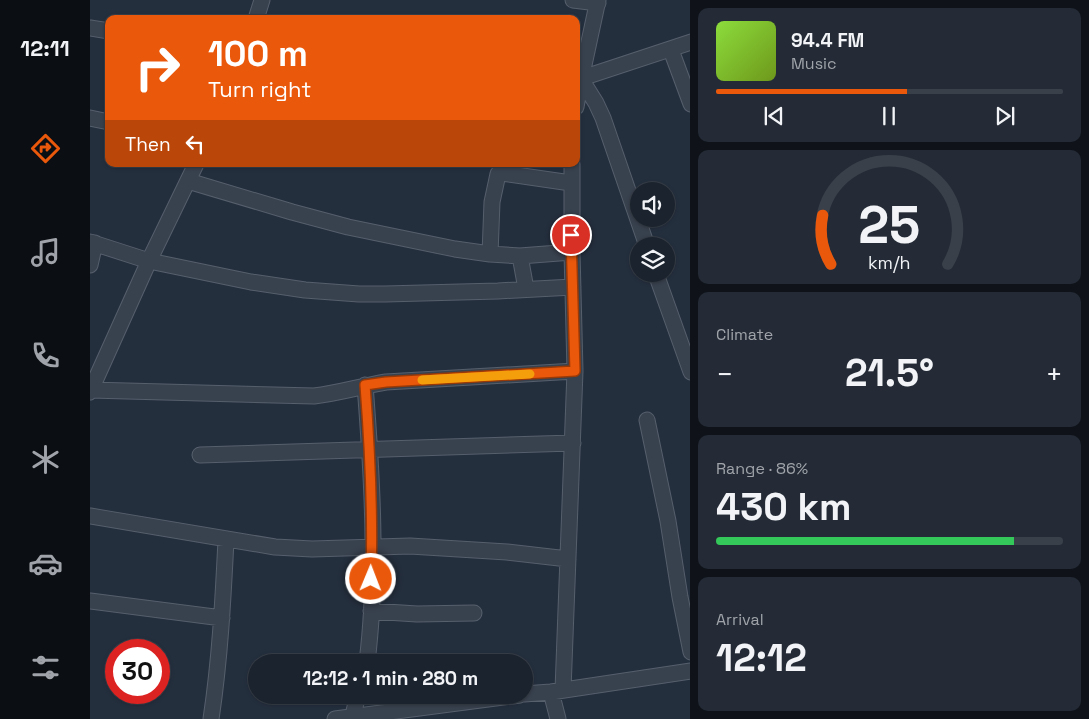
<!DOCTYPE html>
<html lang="en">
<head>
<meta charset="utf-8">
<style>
  body { margin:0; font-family:"Space Grotesk",sans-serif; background:#242b36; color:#f1f3f6; height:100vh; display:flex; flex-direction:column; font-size:19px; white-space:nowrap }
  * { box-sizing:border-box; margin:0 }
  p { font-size:16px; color:#a0a4aa }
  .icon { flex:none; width:28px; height:28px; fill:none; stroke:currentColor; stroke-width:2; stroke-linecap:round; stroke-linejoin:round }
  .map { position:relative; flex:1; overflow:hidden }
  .drawer { display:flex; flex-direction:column; gap:8px; padding:8px; background:#0f1319; width:399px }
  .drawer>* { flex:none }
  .top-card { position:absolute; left:15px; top:15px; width:475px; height:152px; border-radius:10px; box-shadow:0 1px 4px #0004,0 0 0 1px #39404a; background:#ea580c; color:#fff; overflow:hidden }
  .buttons { position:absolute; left:540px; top:182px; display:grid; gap:10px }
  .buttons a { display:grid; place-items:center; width:45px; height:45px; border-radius:50%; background:#1b232e; box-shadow:0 1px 4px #0004,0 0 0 1px #39404a; font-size:25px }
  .speed { position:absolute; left:15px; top:639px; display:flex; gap:10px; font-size:25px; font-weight:700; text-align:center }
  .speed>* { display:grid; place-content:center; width:65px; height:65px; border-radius:50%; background:#1b232e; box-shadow:0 1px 4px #0004,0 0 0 1px #39404a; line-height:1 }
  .speed .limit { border:8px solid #d22; background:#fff; color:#111 }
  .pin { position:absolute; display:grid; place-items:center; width:42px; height:42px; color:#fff; margin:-21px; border:2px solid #fff; border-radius:50%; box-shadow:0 1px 5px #0007 }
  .me { position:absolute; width:55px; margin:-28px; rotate:1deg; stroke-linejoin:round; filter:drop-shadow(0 0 4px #0008) }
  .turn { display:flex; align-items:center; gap:18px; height:105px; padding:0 20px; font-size:22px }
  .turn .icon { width:65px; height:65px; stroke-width:2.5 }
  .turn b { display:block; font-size:35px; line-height:42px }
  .then { display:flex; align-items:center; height:48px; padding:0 20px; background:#0003; gap:10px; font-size:19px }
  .big { font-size:38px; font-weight:600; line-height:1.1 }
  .drawer .card { flex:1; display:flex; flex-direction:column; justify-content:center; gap:8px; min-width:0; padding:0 18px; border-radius:10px; background:#242b36 }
  .drawer .dial { align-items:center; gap:0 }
  .dial svg { height:130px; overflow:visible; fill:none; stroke:#39404a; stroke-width:7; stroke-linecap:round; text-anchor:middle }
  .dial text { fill:#f1f3f6; stroke:none }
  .song { display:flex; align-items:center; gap:15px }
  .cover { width:60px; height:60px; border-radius:8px; background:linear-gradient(135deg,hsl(90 70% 55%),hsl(80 70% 35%)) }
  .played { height:5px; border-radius:2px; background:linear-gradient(90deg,#ea580c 55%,#39404a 55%) }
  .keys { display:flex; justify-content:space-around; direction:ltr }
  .heat { display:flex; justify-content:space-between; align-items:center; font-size:28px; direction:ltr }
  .charge { height:8px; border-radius:4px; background:linear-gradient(90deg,#34c759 86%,#39404a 0) }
  .trip { position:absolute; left:158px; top:654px; width:285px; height:50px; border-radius:25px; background:#1b232e; box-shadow:0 1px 4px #0004,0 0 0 1px #39404a; font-weight:600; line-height:50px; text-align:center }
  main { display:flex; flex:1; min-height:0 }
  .tab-bar { display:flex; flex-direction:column; width:90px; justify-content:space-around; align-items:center; background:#0b0e12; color:#a0a4aa }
  .tab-bar .icon { width:35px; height:35px }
  .tab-bar .current { color:#ea580c }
  .tab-bar b { font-size:22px; color:#f1f3f6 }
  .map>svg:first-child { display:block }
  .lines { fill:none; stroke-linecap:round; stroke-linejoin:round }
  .street-casing { stroke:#565f6c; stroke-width:17 }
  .street { stroke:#38414e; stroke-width:15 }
  .route-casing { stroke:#983908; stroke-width:12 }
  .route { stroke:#ea580c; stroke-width:9 }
  .slow { stroke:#f59e0b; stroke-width:9 }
</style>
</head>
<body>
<main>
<nav class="tab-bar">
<b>12:11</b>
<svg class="icon current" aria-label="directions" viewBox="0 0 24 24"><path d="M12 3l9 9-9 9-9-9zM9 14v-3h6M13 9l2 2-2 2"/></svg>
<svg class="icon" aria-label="music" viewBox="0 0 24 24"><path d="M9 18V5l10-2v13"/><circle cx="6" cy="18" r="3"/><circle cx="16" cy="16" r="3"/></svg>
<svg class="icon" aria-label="phone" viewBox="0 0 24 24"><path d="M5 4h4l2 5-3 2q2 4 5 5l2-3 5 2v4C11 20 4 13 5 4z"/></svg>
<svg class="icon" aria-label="climate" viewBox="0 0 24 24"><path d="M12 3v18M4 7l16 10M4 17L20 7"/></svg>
<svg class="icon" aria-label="car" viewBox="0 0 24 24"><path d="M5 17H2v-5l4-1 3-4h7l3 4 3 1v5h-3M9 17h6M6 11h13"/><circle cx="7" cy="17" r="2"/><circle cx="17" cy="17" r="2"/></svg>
<svg class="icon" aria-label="filters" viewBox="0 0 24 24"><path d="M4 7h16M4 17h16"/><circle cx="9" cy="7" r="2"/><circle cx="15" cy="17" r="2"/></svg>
</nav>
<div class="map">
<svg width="601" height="719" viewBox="0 0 601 719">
  <rect width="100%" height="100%" fill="#242f3e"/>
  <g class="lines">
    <defs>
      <path id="street" d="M483 0 508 3
        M166 19 172 0
        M0 28 19 31
        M581 50 601 104
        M491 79 506 103 513 118 557 246
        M486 80 601 42
        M486 107 491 79 508 0
        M0 118 19 122
        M98 181 202 212 258 227 365 249 400 254 430 256 482 252
        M0 242 59 261 161 282 215 290 269 294H295L408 291 483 287
        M400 254 402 202 408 174 412 173 481 183
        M430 256 436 289
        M0 265 5 243
        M566 274 601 372
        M275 385C282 474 288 574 277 662
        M0 390 224 396C249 393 272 386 296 382L485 371
        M0 392 59 261 106 164
        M557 420 578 521 590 597 601 652
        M110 455C234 452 358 447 483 443
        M0 516 185 547 222 549 320 546 417 552 478 559
        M0 601 132 618
        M281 611 327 614 384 613
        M473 690 485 371 482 252V164
        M461 692 468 719
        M434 694 461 692 601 671
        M121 719C130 659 133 600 136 540
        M245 719 430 695
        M262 719 268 695"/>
    </defs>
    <use href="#street" class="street-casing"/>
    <use href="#street" class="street"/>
  </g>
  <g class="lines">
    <defs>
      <path id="route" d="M281 579C283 514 280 449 275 385L296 382 485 371 481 235"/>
    </defs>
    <use href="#route" class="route-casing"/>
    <use href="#route" class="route"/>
    <path class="slow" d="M332 380 440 374"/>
  </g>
</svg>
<div class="buttons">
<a><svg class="icon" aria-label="sound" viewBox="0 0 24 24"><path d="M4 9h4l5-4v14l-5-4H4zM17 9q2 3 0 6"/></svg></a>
<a><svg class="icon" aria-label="layers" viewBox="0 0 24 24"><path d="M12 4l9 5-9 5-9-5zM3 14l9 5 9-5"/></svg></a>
</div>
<div class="speed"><div class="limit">30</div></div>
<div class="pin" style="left:481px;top:235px;background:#d93025"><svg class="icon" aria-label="arrive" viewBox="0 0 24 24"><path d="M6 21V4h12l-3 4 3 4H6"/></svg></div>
<svg class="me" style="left:281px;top:579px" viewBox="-20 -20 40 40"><circle r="17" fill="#ea580c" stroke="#fff" stroke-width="3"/><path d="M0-11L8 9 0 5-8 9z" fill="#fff"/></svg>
<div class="trip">12:12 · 1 min · 280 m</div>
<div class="top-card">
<div class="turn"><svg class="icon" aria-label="right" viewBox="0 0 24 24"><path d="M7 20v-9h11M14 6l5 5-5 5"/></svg><div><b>100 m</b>Turn right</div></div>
<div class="then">Then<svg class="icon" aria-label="left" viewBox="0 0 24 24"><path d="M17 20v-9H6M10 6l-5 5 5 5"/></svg></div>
</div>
</div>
<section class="drawer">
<div class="card">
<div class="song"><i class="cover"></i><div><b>94.4 FM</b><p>Music</p></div></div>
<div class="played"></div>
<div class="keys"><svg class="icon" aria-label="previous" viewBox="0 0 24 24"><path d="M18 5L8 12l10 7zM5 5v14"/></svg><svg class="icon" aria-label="pause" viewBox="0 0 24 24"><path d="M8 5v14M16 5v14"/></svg><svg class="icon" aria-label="next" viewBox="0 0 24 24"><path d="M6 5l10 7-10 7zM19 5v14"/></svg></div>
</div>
<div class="card dial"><svg viewBox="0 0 100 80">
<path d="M14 69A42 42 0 1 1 86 69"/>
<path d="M14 69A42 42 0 0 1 9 39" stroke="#ea580c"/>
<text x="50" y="56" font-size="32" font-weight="700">25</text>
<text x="50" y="72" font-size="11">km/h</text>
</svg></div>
<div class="card"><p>Climate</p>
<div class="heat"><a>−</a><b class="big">21.5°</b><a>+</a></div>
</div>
<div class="card"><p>Range · 86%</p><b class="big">430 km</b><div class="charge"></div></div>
<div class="card"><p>Arrival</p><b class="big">12:12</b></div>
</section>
</main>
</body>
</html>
